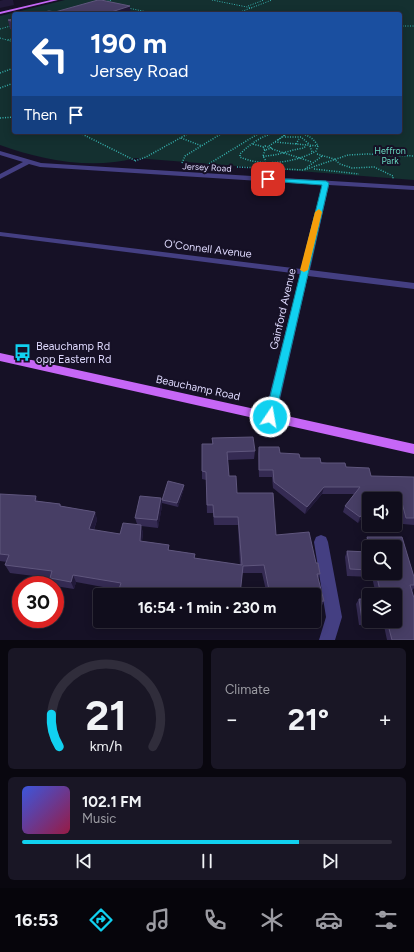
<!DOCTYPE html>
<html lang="en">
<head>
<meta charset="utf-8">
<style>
  body { margin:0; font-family:Figtree,sans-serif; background:#191625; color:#f1f3f6; height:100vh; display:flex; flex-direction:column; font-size:15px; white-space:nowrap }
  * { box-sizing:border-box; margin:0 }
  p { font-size:13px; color:#9c9ca3 }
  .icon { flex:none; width:22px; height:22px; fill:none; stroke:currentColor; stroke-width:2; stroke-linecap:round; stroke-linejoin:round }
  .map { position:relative; height:640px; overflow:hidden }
  .panel { display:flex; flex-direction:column; gap:8px; padding:8px; background:#09070f; flex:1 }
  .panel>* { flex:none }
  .guide { position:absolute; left:12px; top:12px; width:390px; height:122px; border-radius:4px; box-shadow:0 2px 10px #0003,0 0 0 1px #302d3b; background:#1a4fa0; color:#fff; overflow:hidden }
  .fabs { position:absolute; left:362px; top:492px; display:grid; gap:8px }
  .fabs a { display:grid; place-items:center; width:40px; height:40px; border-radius:4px; background:#100d1c; box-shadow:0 2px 10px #0003,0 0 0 1px #302d3b; font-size:20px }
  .speed { position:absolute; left:12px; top:576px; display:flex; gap:8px; font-size:20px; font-weight:700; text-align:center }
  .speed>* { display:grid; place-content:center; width:52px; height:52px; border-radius:50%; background:#100d1c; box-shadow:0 2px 10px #0003,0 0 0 1px #302d3b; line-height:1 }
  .speed .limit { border:6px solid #d22; background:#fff; color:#111 }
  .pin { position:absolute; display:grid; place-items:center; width:34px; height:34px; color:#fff; margin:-17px; border-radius:8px; box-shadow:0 2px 6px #0006 }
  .me { position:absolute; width:44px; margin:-22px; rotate:12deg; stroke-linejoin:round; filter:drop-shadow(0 0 3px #0008) }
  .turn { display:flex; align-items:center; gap:14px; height:84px; padding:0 12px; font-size:18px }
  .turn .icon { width:52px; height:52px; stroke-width:2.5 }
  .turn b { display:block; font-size:28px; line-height:34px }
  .then { display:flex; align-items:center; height:38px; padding:0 12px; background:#0003; gap:8px; font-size:15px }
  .big { font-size:30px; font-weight:700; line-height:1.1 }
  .panel .tile { flex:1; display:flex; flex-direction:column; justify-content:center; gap:6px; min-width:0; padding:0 14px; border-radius:6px; background:#191625 }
  .panel .dial { align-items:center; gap:0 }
  .dial svg { height:104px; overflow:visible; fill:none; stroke:#302d3b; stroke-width:7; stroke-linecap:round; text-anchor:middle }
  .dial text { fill:#f1f3f6; stroke:none }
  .song { display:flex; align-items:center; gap:12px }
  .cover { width:48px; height:48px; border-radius:6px; background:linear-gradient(135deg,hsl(230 70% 55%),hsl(340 70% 35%)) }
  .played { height:4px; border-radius:2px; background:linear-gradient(90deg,#11d1f0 75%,#302d3b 75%) }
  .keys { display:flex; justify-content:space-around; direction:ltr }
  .heat { display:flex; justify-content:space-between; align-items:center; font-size:22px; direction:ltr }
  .panel .tiles { flex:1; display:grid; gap:8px; grid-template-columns:1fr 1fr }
  .tile:last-child { grid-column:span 2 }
  .trip { position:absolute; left:93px; top:588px; width:228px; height:40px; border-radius:4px; background:#100d1c; box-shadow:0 2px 10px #0003,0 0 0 1px #302d3b; font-weight:700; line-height:40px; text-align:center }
  .menu { display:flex; height:64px; justify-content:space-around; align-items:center; background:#06050b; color:#9c9ca3 }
  .menu .icon { width:28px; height:28px }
  .menu .active { color:#11d1f0 }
  .menu b { font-size:18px; color:#f1f3f6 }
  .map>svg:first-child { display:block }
  .green { fill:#143030; fill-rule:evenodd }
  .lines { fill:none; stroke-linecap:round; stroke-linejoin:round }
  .path-far1 { stroke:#37b2af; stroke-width:1; stroke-dasharray:1 1.5; stroke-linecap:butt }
  .path { stroke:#37b2af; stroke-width:1.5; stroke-dasharray:1 1.5; stroke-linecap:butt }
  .minor { fill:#443f82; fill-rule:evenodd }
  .major { fill:#c667f6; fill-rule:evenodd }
  .wall { fill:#352b53; fill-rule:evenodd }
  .shaded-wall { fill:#211939 }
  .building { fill:#473e65; stroke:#5f567d }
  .route { fill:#11d1f0; stroke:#0b889c }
  .slow { fill:#f59e0b }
  .labels { text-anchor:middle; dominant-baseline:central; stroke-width:4; stroke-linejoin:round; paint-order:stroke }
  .far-park-label { font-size:9px; fill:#68d9c1; stroke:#161126 }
  .far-street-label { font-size:9px; fill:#ded9fd; stroke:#161126 }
  .street-label { font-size:11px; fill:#ded9fd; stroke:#161126 }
  .poi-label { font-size:11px; fill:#ded9fd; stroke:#161126; text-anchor:start }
</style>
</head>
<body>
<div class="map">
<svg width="414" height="640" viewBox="0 0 414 640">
  <rect width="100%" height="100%" fill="#161126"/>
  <path class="green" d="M65 0H414V180L135 158C92 170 41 160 0 145V16ZM14 14H400V132H14Z"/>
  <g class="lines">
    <path class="path-far1" d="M212 0 252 8
      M105 2 112 0
      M248 6 264 0
      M128 8 157 14
      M235 14 272 0
      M400 26H414
      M0 29 14 25
      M0 38 14 42
      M8 40 14 38"/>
    <path class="path" d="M0 73 14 68
      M0 88 14 83
      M0 118 14 117
      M78 132 136 161
      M280 132C264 134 251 143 240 154V157C262 167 295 163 316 151L318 146C312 135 302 133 290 132
      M285 137H301L309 144
      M181 138 202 146
      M278 140 288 133
      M275 142 318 146
      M253 144 264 147
      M296 144 299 139
      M265 146 272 148 265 150 263 148Z
      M269 146 289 132
      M310 146 312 152
      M272 149 312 162
      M265 150 263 156 266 161
      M317 154 334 159 340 164 352 168 374 167 393 176V179
      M263 156C278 156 289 150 304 148L306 145
      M135 161 146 157 191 132
      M182 163 185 156 224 132
      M207 165 261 132 270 133
      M237 167 304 170 348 155 367 154 414 156
      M305 169 322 156
      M314 169 359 174"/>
    <path class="minor" d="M0 151 41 163 414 186V190L329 185 310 270 414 283V289L308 276 276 417 274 420 270 422 266 420 264 417 300 274 0 236V232L301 269 322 185 40 167 29 164 0 179V174L23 162 0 155Z
      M321 535 326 537 328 542 342 617 335 640H319L326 617 314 542 316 537Z"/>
    <path class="major" d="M51 0H58L0 14V12Z
      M0 353 414 444V454L0 361Z"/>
  </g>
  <path class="wall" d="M14 19V30L10 29 8 20Z
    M236 132H259V135L236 134Z
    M212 438 255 451 254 459 228 460 229 476 237 493 276 535 316 563 320 574 318 579 324 601 321 608 314 609V595H267L262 573H242L240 595H121L119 590 76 582 74 589 55 586V585H53L50 578 10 573 5 565 7 562 0 561V494L38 501 60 504 61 506 95 512 97 520 94 530 120 534 137 524 135 518 161 498 162 506 158 528 141 526 143 533 142 541 169 545V550L195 554V558L240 565 238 525H214L213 513H207L206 480 202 479V444H212Z
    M259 447 280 453 346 467 371 476 414 477V525L403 524 397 502H395V499H369V509L358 523 343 512 345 506 354 494H322L305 514 273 488 272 477H259L258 454Z
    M184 485V488L178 507 162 503V500Z
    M367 537H402L414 577V588L412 591 414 598V640H387L384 626 359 625 356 604 359 599H369V621H395V595H376L372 577 347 576 345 557 347 551 367 552 365 544ZM369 547H395V573H369Z"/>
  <path class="shaded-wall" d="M3 0H13L14 5 0 8V1Z
    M130 6 131 14H105Z
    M184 485V488L178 507 177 503Z
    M324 487 322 494 305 514 307 507Z
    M36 496 39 504 35 501Z
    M161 498 162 506 158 528 157 520Z
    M369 506V509L358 523 360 517Z
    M95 512 97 520 91 537 89 529Z
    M141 525 143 533 141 549 140 541Z
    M73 575 76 582 74 589 71 582Z"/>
  <path class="building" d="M98 0H101L130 6 105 14H34L49 11 55 12Z
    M14 19V22L8 20Z
    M253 437 255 451 227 452 229 476H236L237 493H273L276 535 309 532 316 563H318L320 574H317L324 601 314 602V595H270L264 565 243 566 240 595H153L119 589 121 583 73 575 71 582 50 578 52 571 5 565 9 555 0 554V494L36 496 35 501 60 504V506L95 512 89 529 120 534 123 523 141 525 140 541 169 545 168 550 195 554 194 558 242 565 238 517H214L213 505H207L206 472 202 471V444H213L212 438Z
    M259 447H279L280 453 299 454 300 458H320L321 463H345L346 467 369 468 371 476 414 477V518H406L400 495H377L374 499H369V506L360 517 345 506 360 487H324L307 507 274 482 273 470H259Z
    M168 481 184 485 177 503 162 500Z
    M140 496 161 498 157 520 135 518Z
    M367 537H402L414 577V585H410L414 598V640H392L387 621H395V595H381L376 573H395V547H370Z
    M347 551 369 552V570L350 569Z
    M359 599H369V620H362Z"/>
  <path class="route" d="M265 178 326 181 329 183 275 417 274 420H266L265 417 322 185 268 181H265Z"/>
  <path class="slow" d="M319 209 322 212 308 270 304 272 300 270 315 212Z"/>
  <defs>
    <symbol id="bus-bare" viewBox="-9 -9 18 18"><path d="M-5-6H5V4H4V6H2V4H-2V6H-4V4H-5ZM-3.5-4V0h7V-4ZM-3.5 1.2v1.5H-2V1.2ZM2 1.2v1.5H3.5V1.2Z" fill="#11d1f0" stroke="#161126" stroke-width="2.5" paint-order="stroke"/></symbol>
  </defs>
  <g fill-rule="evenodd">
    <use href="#bus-bare" x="10" y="340" width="25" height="25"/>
  </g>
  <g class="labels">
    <g class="far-park-label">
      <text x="390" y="150">Heffron<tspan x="390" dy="10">Park</tspan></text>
    </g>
    <g class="far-street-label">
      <text transform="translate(207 167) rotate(3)">Jersey Road</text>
    </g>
    <g class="street-label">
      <text transform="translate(208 249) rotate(7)">O'Connell Avenue</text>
      <text transform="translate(283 309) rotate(-77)">Gainford Avenue</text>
      <text transform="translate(198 388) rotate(12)">Beauchamp Road</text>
    </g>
    <g class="poi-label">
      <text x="36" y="346">Beauchamp Rd<tspan x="36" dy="13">opp Eastern Rd</tspan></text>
    </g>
  </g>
</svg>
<div class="fabs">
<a><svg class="icon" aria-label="sound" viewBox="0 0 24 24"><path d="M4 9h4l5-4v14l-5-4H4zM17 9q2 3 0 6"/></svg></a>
<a><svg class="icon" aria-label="search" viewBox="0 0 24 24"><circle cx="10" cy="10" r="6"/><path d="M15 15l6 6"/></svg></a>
<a><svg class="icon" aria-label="layers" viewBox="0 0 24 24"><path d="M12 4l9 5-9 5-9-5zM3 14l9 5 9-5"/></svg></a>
</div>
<div class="speed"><div class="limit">30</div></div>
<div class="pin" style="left:268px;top:179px;background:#d93025"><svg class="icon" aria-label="arrive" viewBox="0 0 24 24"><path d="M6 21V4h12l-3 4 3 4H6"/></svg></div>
<svg class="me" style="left:270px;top:417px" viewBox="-20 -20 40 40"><circle r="17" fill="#11d1f0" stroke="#fff" stroke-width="3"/><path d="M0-11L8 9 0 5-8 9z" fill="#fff"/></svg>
<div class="trip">16:54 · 1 min · 230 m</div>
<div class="guide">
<div class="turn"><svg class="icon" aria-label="left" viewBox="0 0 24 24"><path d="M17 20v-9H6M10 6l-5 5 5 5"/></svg><div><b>190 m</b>Jersey Road</div></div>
<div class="then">Then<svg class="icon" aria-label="arrive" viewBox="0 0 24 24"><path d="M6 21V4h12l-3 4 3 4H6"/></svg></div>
</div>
</div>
<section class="panel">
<div class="tiles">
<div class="tile dial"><svg viewBox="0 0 100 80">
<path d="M14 69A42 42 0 1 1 86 69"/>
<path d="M14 69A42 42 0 0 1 8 44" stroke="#11d1f0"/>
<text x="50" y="56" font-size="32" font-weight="700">21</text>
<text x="50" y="72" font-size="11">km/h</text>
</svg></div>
<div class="tile"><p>Climate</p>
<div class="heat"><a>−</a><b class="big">21°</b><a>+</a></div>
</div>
<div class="tile">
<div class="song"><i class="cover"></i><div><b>102.1 FM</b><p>Music</p></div></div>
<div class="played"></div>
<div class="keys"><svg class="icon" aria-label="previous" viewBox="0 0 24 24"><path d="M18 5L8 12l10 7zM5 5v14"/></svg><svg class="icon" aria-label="pause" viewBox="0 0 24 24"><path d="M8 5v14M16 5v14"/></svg><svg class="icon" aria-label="next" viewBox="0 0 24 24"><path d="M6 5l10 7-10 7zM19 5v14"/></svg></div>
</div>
</div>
</section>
<nav class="menu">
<b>16:53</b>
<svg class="icon active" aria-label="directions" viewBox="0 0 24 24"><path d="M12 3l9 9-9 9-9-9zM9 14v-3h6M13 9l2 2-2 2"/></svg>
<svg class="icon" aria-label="music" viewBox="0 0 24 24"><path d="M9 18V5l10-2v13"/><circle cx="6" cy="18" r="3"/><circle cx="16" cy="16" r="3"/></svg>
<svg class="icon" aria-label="phone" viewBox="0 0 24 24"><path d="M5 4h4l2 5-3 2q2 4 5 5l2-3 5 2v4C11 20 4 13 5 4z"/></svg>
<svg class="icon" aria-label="climate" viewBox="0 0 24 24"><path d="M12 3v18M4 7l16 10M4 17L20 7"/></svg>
<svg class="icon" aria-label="car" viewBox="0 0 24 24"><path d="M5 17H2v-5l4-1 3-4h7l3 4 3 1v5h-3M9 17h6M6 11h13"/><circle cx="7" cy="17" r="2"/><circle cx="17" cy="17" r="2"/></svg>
<svg class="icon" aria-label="filters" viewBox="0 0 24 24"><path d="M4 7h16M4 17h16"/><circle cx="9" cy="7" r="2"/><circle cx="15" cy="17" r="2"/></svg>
</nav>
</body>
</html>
